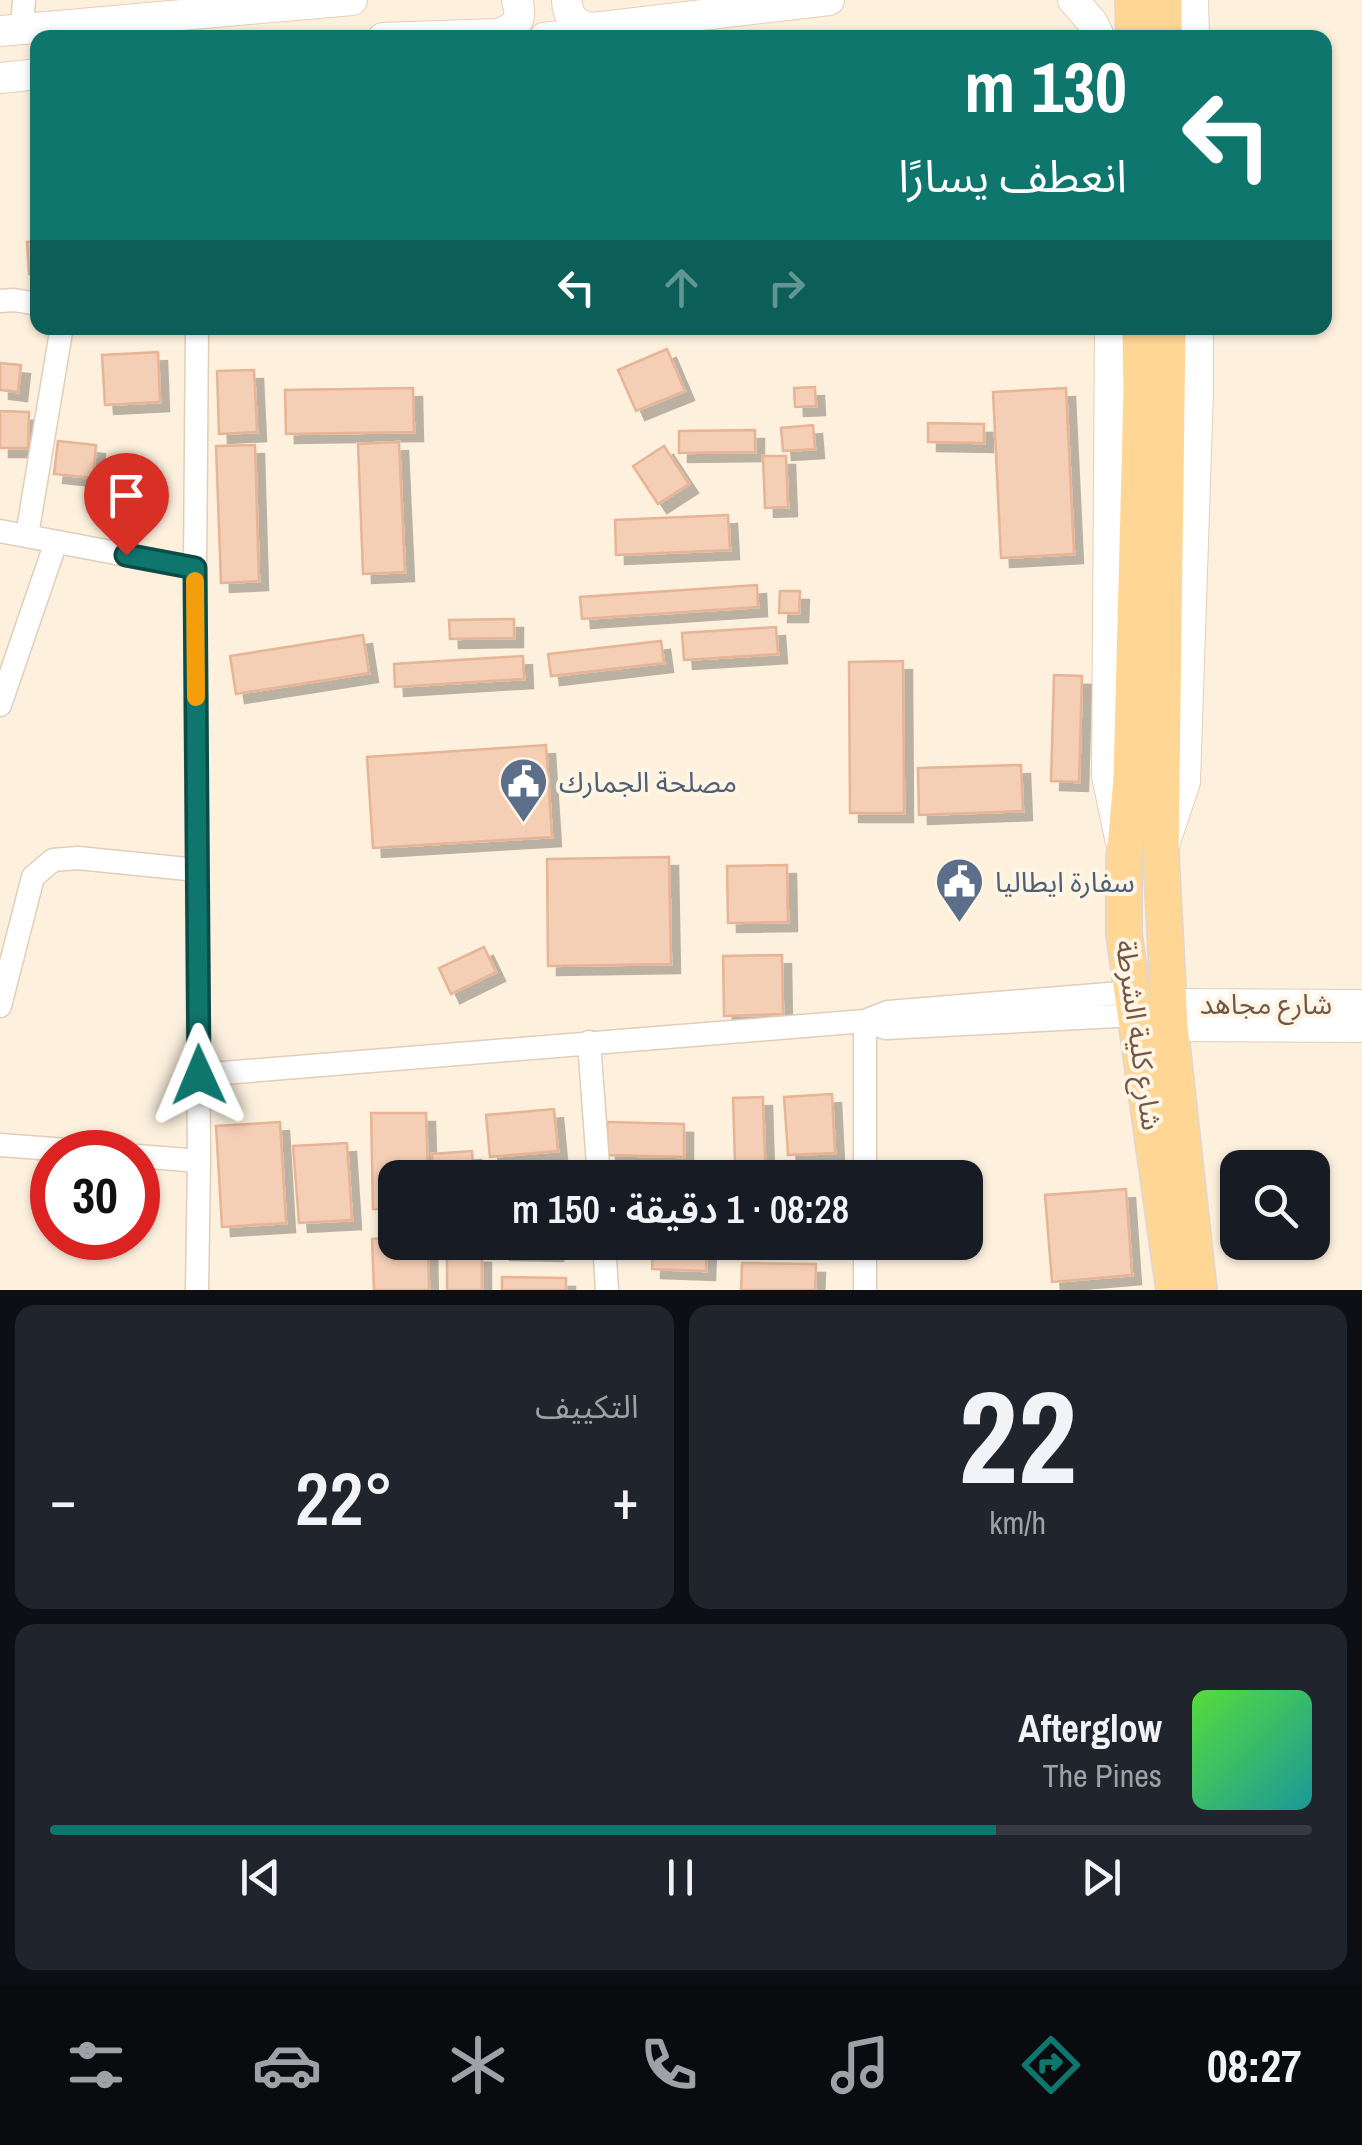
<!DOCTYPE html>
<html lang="ar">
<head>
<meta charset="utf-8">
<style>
  body { margin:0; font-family:"Archivo Narrow","Noto Sans Arabic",sans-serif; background:#20242c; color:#f1f3f6; direction:rtl; height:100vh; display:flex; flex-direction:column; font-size:38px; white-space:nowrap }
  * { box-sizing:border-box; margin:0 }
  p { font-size:32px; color:#9ea1a6 }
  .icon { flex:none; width:55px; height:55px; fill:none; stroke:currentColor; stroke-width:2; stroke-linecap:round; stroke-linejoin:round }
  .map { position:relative; height:1290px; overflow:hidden; direction:ltr }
  .sheet { display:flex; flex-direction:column; gap:15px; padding:15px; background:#0d0f14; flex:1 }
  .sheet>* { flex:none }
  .banner { position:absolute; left:30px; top:30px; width:1302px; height:305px; border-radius:20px; box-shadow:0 2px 8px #0004; direction:rtl; background:#0f766e; color:#fff; overflow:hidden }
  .fabs { position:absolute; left:1220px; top:1150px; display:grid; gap:20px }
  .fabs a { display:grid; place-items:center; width:110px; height:110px; border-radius:20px; background:#171b24; box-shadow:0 2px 8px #0004; font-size:50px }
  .speed { position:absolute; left:30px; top:1130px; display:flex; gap:20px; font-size:50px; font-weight:700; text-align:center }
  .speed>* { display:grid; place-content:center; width:130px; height:130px; border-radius:50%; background:#171b24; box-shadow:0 2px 8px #0004; line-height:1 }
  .speed .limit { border:15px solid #d22; background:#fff; color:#111 }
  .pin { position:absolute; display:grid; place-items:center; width:85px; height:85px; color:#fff; margin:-102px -42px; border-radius:50% 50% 50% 0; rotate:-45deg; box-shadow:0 0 10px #0007 }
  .pin .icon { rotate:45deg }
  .me { position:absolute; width:110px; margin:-55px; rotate:359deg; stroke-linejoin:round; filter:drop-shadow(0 0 8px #0008) }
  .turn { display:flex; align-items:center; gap:35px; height:210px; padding:0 40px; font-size:45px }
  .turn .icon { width:130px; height:130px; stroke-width:2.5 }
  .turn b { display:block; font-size:70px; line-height:85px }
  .lanes { display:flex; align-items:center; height:95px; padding:0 40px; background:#0003; justify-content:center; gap:50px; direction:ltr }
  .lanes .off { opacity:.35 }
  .big { font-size:75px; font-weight:600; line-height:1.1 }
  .sheet .card { flex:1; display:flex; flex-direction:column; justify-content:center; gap:15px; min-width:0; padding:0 35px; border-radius:20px; background:#20242c }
  .sheet .dial { align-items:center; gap:0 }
  .dial b { font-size:130px; line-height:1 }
  .song { display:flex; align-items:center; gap:30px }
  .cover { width:120px; height:120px; border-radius:15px; background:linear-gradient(135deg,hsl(110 70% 55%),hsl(180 70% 35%)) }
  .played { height:10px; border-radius:5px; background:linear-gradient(90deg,#0f766e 75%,#363941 75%) }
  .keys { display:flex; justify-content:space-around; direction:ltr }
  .heat { display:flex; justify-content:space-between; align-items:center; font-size:55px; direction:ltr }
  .sheet .tiles { flex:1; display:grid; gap:15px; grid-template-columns:1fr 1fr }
  .card:last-child { grid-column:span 2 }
  .trip { position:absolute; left:378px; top:1160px; width:605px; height:100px; border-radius:20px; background:#171b24; box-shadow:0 2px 8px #0004; font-weight:600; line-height:100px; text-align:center; direction:rtl }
  .tab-bar { display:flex; height:160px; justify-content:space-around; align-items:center; background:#090b0e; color:#9ea1a6 }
  .tab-bar .icon { width:70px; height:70px }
  .tab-bar .active { color:#0f766e }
  .tab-bar b { font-size:45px; color:#f1f3f6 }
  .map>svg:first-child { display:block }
  .building { fill:#f4ceb5; stroke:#e7b495; stroke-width:2.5; filter:url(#shadow) }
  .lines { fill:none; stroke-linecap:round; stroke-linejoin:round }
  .minor-casing { stroke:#e1cdba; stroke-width:25 }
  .tertiary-casing { stroke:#e1cdba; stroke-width:30 }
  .secondary-casing { stroke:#e6ceb8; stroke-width:32 }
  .primary-casing { stroke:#ded6d3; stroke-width:38 }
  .minor { stroke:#fff; stroke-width:22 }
  .tertiary { stroke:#fff; stroke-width:28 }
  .secondary { stroke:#fff; stroke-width:30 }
  .primary { stroke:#ffd693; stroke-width:35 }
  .route-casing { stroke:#0a4d48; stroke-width:25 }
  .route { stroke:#0f766e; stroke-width:18 }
  .slow { stroke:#f59e0b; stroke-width:18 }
  .labels { text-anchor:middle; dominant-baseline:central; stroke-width:8; stroke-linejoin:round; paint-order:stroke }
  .service-label { font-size:28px; fill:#4e5e75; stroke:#fff5e5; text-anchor:start }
  .street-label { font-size:28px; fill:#745646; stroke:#fff5e5 }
</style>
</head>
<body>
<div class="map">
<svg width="1362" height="1290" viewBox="0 0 1362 1290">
  <defs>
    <filter id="shadow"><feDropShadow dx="9" dy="9" stdDeviation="0" flood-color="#0004"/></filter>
  </defs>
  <rect width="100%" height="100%" fill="#fdf1de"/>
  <path class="building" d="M27 242H38V274H29Z
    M667 349 685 391 636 411 618 370Z
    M158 352 160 402 105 405 102 355Z
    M0 363 21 365 18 392 0 390Z
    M254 370 257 432 219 434 217 371Z
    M815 387 816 406 795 407 794 388Z
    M413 388 414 432 286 434 285 390Z
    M1066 388 1074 554 1001 558 993 392Z
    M0 411 29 412 28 448H0Z
    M928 423 984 424V443L928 442Z
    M813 425 815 449 783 451 781 428Z
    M755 430V452L679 453V431Z
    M58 441 96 445 93 478 54 474Z
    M399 442 405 572 363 574 358 444Z
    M255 445 259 581 221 583 216 446Z
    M664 446 689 484 658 504 633 466Z
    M763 456H786L788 507 765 508Z
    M728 515 730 550 616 555 615 520Z
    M757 585 758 607 582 619 580 597Z
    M780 591H800L799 613H779Z
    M514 619V638L450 639 449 620Z
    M776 627 778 654 684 660 682 633Z
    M363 635 369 673 236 694 230 656Z
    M661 641 664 663 551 676 548 654Z
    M523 656 524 679 395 687 394 664Z
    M903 661 904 813H850L849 662Z
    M1054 675 1082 676 1079 782 1051 781Z
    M546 745 552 837 373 848 367 757Z
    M1021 765 1023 811 919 815 918 768Z
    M669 857 671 964 548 966 547 859Z
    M787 865 788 922 728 923 727 866Z
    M484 947 496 972 451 994 439 968Z
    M782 955 783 1014 724 1016 723 956Z
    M832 1094 835 1153 788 1155 784 1097Z
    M763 1097 765 1161 735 1162 733 1098Z
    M554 1109 558 1151 490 1157 486 1115Z
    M371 1113H426L428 1178H395V1209H373Z
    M280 1122 286 1223 222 1227 216 1126Z
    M607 1122 684 1124V1157L607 1155Z
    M347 1143 352 1220 299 1223 293 1146Z
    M472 1151 474 1178H434L432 1154Z
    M1126 1189 1132 1275 1052 1282 1045 1195Z
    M395 1238V1242H428L429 1290H374L372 1239Z
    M501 1242H555L554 1252 501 1251Z
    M653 1242H707L706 1271 652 1269Z
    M447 1253 482 1254V1290H447Z
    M742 1263 816 1264 815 1290H741Z
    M502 1277 566 1278V1290H502Z"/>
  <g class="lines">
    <defs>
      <path id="minor" d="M22 29 24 0
        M0 301 14 300 38 304
        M0 531 195 568
        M27 535 61 332 58 328
        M0 705 56 542
        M0 1006 33 877 53 860 78 858 197 870
        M865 1021 886 1028 1136 1015
        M589 1042 599 1178
        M199 1075 865 1021 888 1012 1133 992
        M0 1145 93 1152
        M138 1156 199 1161
        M865 1178V1021
        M604 1242 607 1290
        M197 1290 199 1161 195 568 197 328
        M865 1290V1242"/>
      <path id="tertiary" d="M1170 1003 1362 1004
        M1170 1027 1362 1028"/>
      <path id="secondary" d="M567 0C567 17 576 26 593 28
        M1073 0 1092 22 1100 38
        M1193 0 1194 38
        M0 31 352 0
        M498 34C517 28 523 19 517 0
        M383 38 498 34 516 38
        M544 38 570 35 593 28 829 0
        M0 78 38 74
        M1110 328 1107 776 1120 838
        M1166 839 1185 782 1198 392V328"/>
      <path id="primary" d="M1133 0 1134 38
        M1164 0V38
        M1140 328 1141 391 1131 779 1124 860V934L1174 1290
        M1168 328 1161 856 1170 1027 1199 1290"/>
    </defs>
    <use href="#minor" class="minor-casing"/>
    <use href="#tertiary" class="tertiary-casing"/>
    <use href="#secondary" class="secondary-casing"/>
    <use href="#primary" class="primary-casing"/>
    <use href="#minor" class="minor"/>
    <use href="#tertiary" class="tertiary"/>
    <use href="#secondary" class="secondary"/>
    <use href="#primary" class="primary"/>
  </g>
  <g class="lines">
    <defs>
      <path id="route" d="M126 555 195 568 199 1075"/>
    </defs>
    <use href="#route" class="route-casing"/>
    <use href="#route" class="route"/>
    <path class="slow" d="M195 581 196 697"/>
  </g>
  <defs>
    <symbol id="civic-pin" viewBox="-11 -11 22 30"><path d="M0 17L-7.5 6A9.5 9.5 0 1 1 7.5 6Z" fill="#5c6f8a" stroke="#fff5e5"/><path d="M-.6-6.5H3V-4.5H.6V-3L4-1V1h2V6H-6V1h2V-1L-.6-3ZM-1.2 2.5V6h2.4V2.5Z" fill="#fff"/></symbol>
  </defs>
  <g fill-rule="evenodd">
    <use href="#civic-pin" x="496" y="754" width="55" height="75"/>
    <use href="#civic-pin" x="932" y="854" width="55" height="75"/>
  </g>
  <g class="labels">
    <g class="service-label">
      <text x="559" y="782">مصلحة الجمارك</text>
      <text x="995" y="882">سفارة ايطاليا</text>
    </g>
    <g class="street-label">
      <text x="1266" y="1004">شارع مجاهد</text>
      <text transform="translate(1139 1035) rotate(82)">شارع كلية الشرطة</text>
    </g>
  </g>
</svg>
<div class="fabs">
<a><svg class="icon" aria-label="search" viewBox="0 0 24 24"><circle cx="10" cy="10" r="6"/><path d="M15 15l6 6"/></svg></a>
</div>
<div class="speed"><div class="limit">30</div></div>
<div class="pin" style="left:126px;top:555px;background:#d93025"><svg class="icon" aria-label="arrive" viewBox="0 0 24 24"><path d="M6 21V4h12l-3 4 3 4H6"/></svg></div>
<svg class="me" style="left:199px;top:1075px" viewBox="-20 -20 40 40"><path d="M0-17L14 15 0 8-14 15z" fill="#0f766e" stroke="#fff" stroke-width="4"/></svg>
<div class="trip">08:28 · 1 دقيقة · 150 m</div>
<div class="banner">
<div class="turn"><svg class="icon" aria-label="left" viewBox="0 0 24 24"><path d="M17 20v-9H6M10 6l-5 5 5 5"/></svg><div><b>130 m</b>انعطف يسارًا</div></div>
<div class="lanes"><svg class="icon" aria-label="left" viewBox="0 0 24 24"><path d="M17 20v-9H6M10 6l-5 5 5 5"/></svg><svg class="icon off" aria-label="ahead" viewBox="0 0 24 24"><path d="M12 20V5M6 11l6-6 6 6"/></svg><svg class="icon off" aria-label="right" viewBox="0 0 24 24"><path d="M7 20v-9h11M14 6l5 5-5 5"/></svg></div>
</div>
</div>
<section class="sheet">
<div class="tiles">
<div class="card dial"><b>22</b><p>km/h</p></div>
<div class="card"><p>التكييف</p>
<div class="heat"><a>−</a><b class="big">22°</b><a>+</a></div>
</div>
<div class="card">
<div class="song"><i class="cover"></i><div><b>Afterglow</b><p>The Pines</p></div></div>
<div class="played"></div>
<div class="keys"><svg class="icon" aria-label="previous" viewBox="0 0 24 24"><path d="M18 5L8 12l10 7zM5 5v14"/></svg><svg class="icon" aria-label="pause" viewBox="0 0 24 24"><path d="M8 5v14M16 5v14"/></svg><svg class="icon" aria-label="next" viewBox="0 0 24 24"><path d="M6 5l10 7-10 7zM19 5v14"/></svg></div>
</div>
</div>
</section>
<nav class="tab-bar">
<b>08:27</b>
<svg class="icon active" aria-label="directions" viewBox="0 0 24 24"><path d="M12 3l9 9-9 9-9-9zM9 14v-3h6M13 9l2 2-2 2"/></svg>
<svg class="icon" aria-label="music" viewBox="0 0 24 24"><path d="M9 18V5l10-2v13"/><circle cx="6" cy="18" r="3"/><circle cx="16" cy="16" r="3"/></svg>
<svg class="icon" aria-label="phone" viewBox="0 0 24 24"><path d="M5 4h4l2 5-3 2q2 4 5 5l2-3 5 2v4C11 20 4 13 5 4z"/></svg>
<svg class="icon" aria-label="climate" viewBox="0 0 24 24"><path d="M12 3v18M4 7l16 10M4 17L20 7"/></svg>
<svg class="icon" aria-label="car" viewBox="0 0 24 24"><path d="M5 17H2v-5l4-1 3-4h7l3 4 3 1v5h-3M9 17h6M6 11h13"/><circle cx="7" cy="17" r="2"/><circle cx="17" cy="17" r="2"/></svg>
<svg class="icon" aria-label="filters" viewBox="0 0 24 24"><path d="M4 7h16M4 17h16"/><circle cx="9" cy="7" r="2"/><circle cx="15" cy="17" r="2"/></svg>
</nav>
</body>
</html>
